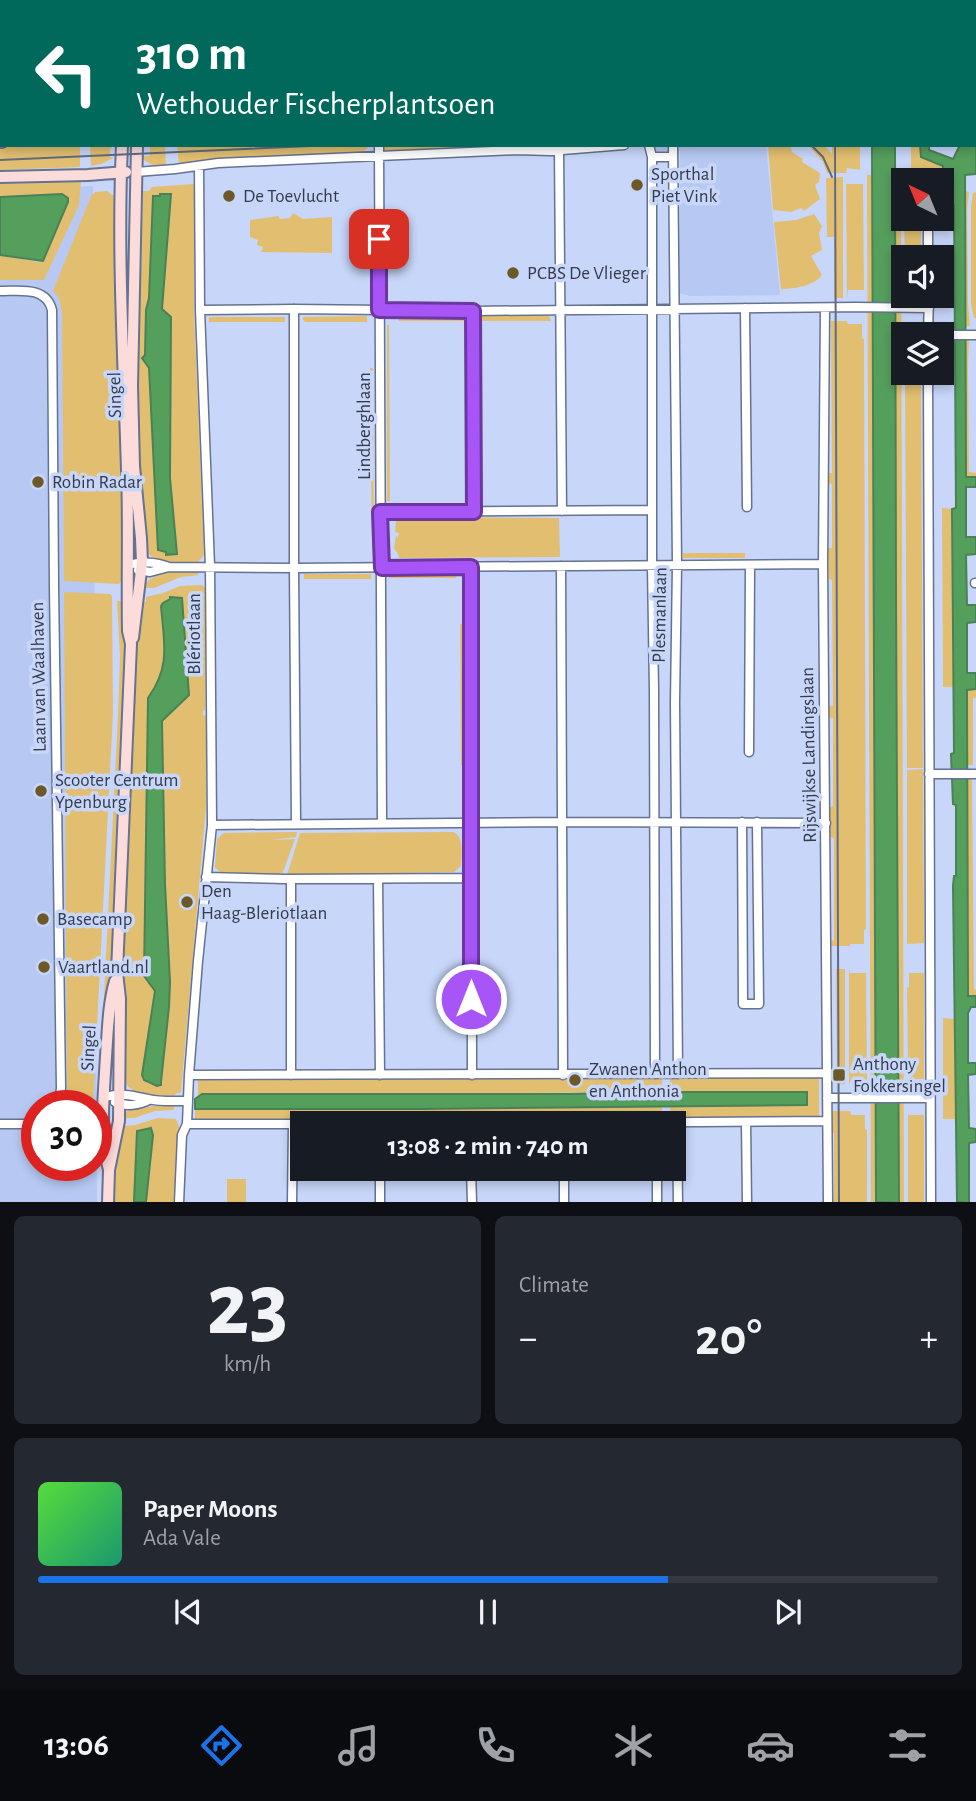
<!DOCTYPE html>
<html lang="en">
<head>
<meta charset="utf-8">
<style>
  body { margin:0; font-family:"Alegreya Sans",sans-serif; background:#242831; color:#f1f3f6; height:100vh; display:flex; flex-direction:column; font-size:26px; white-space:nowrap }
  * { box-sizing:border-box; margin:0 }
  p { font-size:23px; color:#9ea1a6 }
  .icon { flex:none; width:38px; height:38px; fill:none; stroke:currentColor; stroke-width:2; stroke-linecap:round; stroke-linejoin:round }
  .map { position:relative; height:1202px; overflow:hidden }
  .details { display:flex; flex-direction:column; gap:14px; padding:14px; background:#0d0f14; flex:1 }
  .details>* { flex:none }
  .hud { position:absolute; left:0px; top:0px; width:976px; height:147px; box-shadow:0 4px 10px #0003; background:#00695c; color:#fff; overflow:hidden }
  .needle { width:46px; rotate:317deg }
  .tools { position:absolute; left:891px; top:168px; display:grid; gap:14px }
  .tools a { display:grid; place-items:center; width:63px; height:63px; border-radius:0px; background:#171b24; box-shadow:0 4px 10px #0003; font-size:35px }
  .speed { position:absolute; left:21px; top:1090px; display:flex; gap:14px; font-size:35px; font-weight:700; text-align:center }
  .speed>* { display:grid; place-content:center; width:91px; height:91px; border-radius:50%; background:#171b24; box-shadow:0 4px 10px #0003; line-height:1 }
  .speed .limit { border:10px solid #d22; background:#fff; color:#111 }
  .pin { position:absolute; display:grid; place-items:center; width:60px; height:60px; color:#fff; margin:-30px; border-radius:14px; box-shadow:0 4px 10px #0006 }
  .me { position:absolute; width:77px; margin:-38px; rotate:0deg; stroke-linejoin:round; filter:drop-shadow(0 0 5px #0008) }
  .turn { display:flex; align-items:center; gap:24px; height:147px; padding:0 21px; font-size:32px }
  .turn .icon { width:91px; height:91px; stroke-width:2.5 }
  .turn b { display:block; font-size:49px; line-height:60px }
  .big { font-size:52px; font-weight:700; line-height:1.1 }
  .details .widget { flex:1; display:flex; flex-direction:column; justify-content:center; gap:10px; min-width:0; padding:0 24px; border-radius:10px; background:#242831 }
  .details .dial { align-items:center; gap:0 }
  .dial b { font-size:91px; line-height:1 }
  .song { display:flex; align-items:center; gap:21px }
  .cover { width:84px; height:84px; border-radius:10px; background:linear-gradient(135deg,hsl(110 70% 55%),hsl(160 70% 35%)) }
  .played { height:7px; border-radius:4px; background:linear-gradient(90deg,#1a73e8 70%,#363941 70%) }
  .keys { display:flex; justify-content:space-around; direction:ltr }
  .heat { display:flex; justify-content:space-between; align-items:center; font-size:38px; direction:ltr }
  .details .tiles { flex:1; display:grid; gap:14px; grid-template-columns:1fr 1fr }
  .widget:last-child { grid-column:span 2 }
  .trip { position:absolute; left:290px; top:1111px; width:396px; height:70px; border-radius:0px; background:#171b24; box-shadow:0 4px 10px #0003; font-weight:700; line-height:70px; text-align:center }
  .tabs { display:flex; height:112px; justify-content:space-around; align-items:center; background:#090b0e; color:#9ea1a6 }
  .tabs .icon { width:49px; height:49px }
  .tabs .active { color:#1a73e8 }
  .tabs b { font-size:32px; color:#f1f3f6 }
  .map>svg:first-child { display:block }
  .built { fill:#b7c9f2; fill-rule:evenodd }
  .green { fill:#e2bf70; fill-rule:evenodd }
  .water { fill:#559f5d; stroke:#4b8157; stroke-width:2 }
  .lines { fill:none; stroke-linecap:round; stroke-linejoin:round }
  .street-casing { stroke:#657291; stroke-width:11 }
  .secondary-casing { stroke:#657291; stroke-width:14 }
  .street { stroke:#fff; stroke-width:8 }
  .secondary { stroke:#fcdcda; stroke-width:10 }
  .tram { stroke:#626b80; stroke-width:2 }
  .route-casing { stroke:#6d37a1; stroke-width:18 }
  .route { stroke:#a855f7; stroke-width:12 }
  .poi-dot { fill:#6d5827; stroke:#c7d6f9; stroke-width:2.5 }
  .labels { text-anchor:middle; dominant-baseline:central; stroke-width:7; stroke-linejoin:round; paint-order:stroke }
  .poi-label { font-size:19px; fill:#353b49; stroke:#c7d6f9; text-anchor:start }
  .street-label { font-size:19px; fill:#353b49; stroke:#c7d6f9 }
</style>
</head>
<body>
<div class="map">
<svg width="976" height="1203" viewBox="0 0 976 1203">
  <rect width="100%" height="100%" fill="#c7d6f9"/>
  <path class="built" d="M568 0H764V2H567Z
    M648 145H766L780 295 690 296 679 293 680 151 648 152Z
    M93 186 97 1202H0V190ZM37 1106H96V1166H37Z"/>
  <path class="green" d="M0 145H80V167L0 170Z
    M90 145H106L112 148 110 149V157L113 158 101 164 91 166Z
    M151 145H165L166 167 154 166 139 157 150 156V147L148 146Z
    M177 145H370V146L365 150V154L179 166Z
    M389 145H507L503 147 388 153 385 151 383 146Z
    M768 145H790L792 152 803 159 802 162 820 173 819 182 815 185 820 199 804 211 801 208 791 212 773 210Z
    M810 145H824L832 154V145H860V170L847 168 846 173H827L823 162 810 147Z
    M911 145H920L921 157 943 166V185H942V180H911Z
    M867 175H872L876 1203 871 1202Z
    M843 177V298H834V237H827L826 178Z
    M895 180H901L904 1203 899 1202 896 597Z
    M81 181 79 205 44 280H0V255L38 262 43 261 68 202 62 194 0 197V184Z
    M194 184V310L204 555 198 562C185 562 162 566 151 556 135 542 135 375 136 345 137 322 140 300 141 276 142 248 142 220 143 191H149L152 187ZM160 194 171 195 162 309 170 395V478L177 553 167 554 166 553 158 549 149 368 143 360V357L145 355 146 310 149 298 154 196H160Z
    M846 184H863L864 290H848L847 298Z
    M107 191 112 195 116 194 120 364 122 579 119 584 64 581 62 313 59 298 53 291 91 196 95 192Z
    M965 191 969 192 967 210 968 304 970 326H965Z
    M976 192V318H974L971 304V207L973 193Z
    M293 213 303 219 332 217V253L261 252 263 247 257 245 258 240 250 237V220L278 216 280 219 290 218Z
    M814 214 822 226 819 233 822 250 811 256 822 275C814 286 794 289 781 289L774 222 796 220Z
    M904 222H921V257H905Z
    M367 316V322H305L303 320V317Z
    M398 316H463L464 321H399Z
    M481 316H549L551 321H481Z
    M209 317H285V322H209Z
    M831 321H847L848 324H862V338L864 339 866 929 864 930V944H850V946H830V941L834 940V838L830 837V807L833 806V718H829V706H833L832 580 829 579 828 548H832V484L828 483V473H832Z
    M387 325H389L390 501H387Z
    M965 340H969L968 365 969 472 976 473V477H966Z
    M370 368H373L374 550H372Z
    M905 373H921L923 768H907Z
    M942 508 952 509 953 687H943Z
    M408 517 559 518 560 557 399 558 398 554 394 548 396 536 398 537 399 533 395 532 396 520H407Z
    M683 553H745V558H683Z
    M198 571V575L181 577 154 588H145L144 586C155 569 180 572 198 571Z
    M304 574H371V579H304Z
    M389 574H456V578H389Z
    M202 585 206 588 205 710 203 711V715L206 716V807L181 1092 175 1094 174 1097C158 1095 134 1098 125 1082L122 992 124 936 135 661 142 601 146 602V597L163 593 180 586ZM181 597 185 640 162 721 165 884 170 982 169 1007 161 1082 142 1079V1076L155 990 144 976 148 698C155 688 161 678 164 667 169 647 164 623 163 603Z
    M64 592 110 594 112 596 113 712 93 1106H67Z
    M117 601H124L125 660 112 973 108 1003 98 1116 118 716 120 657Z
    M460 624H463V765H461Z
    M967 689H976V698H973V765H967Z
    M923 769 924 943 907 944V770Z
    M972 778 974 989 976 990V996H968L967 779Z
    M297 832 296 837 271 840 295 839 282 875 222 874 215 867 217 839 224 833Z
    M453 832C465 836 461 855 461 866L454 872 287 875 300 833Z
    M836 969H845V1084H837Z
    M849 969 850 973H866L867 1080H851L849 1084Z
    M909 973H924V1079H910V1065H908L907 988 909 987Z
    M943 1018 956 1019V1119H943Z
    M819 1077V1119L670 1118V1106L806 1105 807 1093 669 1092 670 1078Z
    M574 1078V1081L576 1082V1078H661L662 1079 663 1092 198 1095V1080Z
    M153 1106H174V1110L155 1111 134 1118H123L121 1116 129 1110Z
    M662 1106V1119L195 1120V1109H424Z
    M831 1111H850L851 1115H865V1129L867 1130V1202H834V1133L831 1132Z
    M908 1115H924V1202H908Z
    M158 1118 176 1119 179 1127 176 1202H146L153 1135V1131L150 1128 137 1131 134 1202 114 1203 113 1180 119 1131H123L124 1126 135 1125Z
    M227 1179H246V1202H227Z"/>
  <path class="water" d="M937 0H976V174L965 175 966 477H976V487H966V537H976V554L966 555 967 605H976V622L967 623V673H976V689L967 690 968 996H976V1007H971L968 1013V1063H976V1074L968 1075 969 1128 976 1129V1142L969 1143V1203L957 1202 953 886 954 876H956V805L953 804 951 754 954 753 952 509 956 508 954 205H943V166L921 157 920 145H929V150L953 159 960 145H975V2H937Z
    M872 145H895L896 597 899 1203 876 1202Z
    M62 194 68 198V202L43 261 0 255V197Z
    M160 194H171L162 309 171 317 170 478 177 554 166 555V552L158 550 149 368 142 358 145 355 146 310 149 298 153 196H160Z
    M170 597 182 598 189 695 162 721 165 884 170 982 169 1007 161 1082V1085L157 1086 144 1080 142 1075 155 991 144 976 148 698C171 666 164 643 161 606L163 603 170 599Z
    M669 1092H807V1105L424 1109H195V1099L202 1094H568Z
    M151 1128 153 1135 146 1202H134L137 1131Z"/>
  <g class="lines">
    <defs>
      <path id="street" d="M13 0 14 2
        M378 0V2
        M21 2 24 0
        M204 2V0
        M503 2 504 0
        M554 2 555 0
        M0 18 2 17
        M379 145 382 823
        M649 145 652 157V566L654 690 655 1074
        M673 145 677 565 675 702 678 1074
        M559 149 562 511
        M652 157H673
        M136 172 175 169 218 163 518 150 550 151 624 145
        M928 219V257
        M0 291C20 291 46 286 52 310L54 586 61 1088 59 1106
        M745 308 747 507
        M825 308 823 564 828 1203
        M294 309V568L296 823
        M200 310 294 309 473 311 856 307 929 308
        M473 311 474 512
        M928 334 929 296
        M942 335H976
        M928 373 931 1203
        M380 512 652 510
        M127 565C142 562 154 561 169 567L294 568 823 564
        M561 566 563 1075
        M471 567 472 1075
        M138 570 150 572 169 567
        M975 583H976
        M749 752 750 565
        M929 774H976
        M742 822 743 1004H759L757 822
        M212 825 562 822 826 823
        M206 877 285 879 470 878
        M378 879 380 1075
        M189 1075 828 1073
        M291 1075V879
        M104 1097C123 1093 130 1095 148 1099 160 1102 175 1101 187 1101
        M827 1098H930
        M115 1102C126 1107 139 1105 149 1100
        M746 1122 747 1203
        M677 1123 678 1203
        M0 1124H37
        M187 1124H303
        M437 1124 827 1121
        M380 1169V1203
        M471 1169 472 1203
        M564 1169V1203
        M657 1169V1203
        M179 1203 182 1135 187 1124 189 1075 198 961 212 825 210 566 200 310 199 166
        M292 1203 293 1124"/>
      <path id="secondary" d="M129 2V0
        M140 2V0
        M0 142H2
        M0 177 88 175 126 172
        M133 638 142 562 141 538 134 466 132 386 137 145
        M109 1170C99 1134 104 1093 106 1056 108 1031 108 1006 115 981
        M108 1203 109 1170 119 1121 120 999 117 972 131 644 128 631C127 578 129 524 127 471 124 363 117 254 122 145"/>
    </defs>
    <use href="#street" class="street-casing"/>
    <use href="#secondary" class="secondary-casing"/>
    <use href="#street" class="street"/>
    <use href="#secondary" class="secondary"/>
    <path class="tram" d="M840 0V2
      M811 145 823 157 832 177
      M835 145 839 1203
      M0 160 333 145"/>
  </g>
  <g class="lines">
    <defs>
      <path id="route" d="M379 239V310L473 311 474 512H380L382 568 471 567V999"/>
    </defs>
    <use href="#route" class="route-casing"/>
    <use href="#route" class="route"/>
  </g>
  <g class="poi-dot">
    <circle cx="637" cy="185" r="7"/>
    <circle cx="229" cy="196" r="7"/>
    <circle cx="513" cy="273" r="7"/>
    <circle cx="38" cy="482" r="7"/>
    <circle cx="41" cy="791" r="7"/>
    <circle cx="187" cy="902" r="7"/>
    <circle cx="43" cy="919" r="7"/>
    <circle cx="44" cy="967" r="7"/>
    <rect x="832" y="1068" width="14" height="14" rx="3.5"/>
    <circle cx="575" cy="1080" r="7"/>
  </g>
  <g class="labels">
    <g class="poi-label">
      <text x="651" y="174">Sporthal<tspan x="651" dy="22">Piet Vink</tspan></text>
      <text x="243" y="196">De Toevlucht</text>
      <text x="527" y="273">PCBS De Vlieger</text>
      <text x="52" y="482">Robin Radar</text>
      <text x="55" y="780">Scooter Centrum<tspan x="55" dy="22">Ypenburg</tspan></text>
      <text x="201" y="891">Den<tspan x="201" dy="22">Haag-Bleriotlaan</tspan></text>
      <text x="57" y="919">Basecamp</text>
      <text x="58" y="967">Vaartland.nl</text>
      <text x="853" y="1064">Anthony<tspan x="853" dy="22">Fokkersingel</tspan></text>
      <text x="589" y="1069">Zwanen Anthon<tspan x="589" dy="22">en Anthonia</tspan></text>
    </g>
    <g class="street-label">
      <text transform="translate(115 395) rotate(-91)">Singel</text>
      <text transform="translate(364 426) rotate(-90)">Lindberghlaan</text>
      <text transform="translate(660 615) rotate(-89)">Plesmanlaan</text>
      <text transform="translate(194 634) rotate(-90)">Blériotlaan</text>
      <text transform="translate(39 677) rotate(-91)">Laan van Waalhaven</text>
      <text transform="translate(809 755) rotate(-91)">Rijswijkse Landingslaan</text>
      <text transform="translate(89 1048) rotate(-87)">Singel</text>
    </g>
  </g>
</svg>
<div class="tools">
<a><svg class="needle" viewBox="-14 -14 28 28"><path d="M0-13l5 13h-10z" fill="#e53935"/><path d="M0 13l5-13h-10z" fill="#9ea1a6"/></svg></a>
<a><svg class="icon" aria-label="sound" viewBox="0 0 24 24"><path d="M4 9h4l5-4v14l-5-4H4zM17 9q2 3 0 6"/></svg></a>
<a><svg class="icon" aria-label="layers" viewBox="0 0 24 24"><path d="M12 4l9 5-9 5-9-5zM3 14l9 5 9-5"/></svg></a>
</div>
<div class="speed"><div class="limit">30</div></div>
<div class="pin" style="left:379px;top:239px;background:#d93025"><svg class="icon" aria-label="arrive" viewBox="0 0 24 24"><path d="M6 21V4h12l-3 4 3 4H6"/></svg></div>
<svg class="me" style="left:471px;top:999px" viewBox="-20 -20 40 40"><circle r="17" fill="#a855f7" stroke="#fff" stroke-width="3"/><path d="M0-11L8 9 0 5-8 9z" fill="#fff"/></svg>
<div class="trip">13:08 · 2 min · 740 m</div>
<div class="hud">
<div class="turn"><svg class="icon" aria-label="left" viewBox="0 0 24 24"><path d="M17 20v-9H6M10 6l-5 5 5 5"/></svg><div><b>310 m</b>Wethouder Fischerplantsoen</div></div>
</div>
</div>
<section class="details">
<div class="tiles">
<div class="widget dial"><b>23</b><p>km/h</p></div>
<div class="widget"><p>Climate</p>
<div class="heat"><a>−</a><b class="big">20°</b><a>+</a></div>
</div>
<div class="widget">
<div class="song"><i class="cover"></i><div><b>Paper Moons</b><p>Ada Vale</p></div></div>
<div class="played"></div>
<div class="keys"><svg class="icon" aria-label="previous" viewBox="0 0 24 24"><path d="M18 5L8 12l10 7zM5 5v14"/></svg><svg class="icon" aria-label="pause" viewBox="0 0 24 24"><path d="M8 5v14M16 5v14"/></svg><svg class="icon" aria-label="next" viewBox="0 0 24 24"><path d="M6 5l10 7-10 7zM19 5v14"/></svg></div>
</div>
</div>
</section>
<nav class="tabs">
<b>13:06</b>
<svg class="icon active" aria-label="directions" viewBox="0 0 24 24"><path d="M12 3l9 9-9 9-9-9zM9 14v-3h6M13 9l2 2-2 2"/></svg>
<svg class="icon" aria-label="music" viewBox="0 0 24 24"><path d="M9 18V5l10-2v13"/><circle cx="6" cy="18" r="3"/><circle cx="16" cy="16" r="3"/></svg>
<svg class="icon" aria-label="phone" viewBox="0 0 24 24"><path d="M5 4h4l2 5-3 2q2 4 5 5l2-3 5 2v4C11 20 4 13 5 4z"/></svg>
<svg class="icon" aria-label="climate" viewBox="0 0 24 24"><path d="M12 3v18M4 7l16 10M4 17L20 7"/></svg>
<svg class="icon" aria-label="car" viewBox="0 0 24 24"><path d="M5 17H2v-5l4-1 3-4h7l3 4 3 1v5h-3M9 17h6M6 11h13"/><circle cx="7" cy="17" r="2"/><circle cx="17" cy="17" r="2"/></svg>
<svg class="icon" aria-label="filters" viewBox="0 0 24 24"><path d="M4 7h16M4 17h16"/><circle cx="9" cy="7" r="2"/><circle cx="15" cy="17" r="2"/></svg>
</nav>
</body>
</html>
